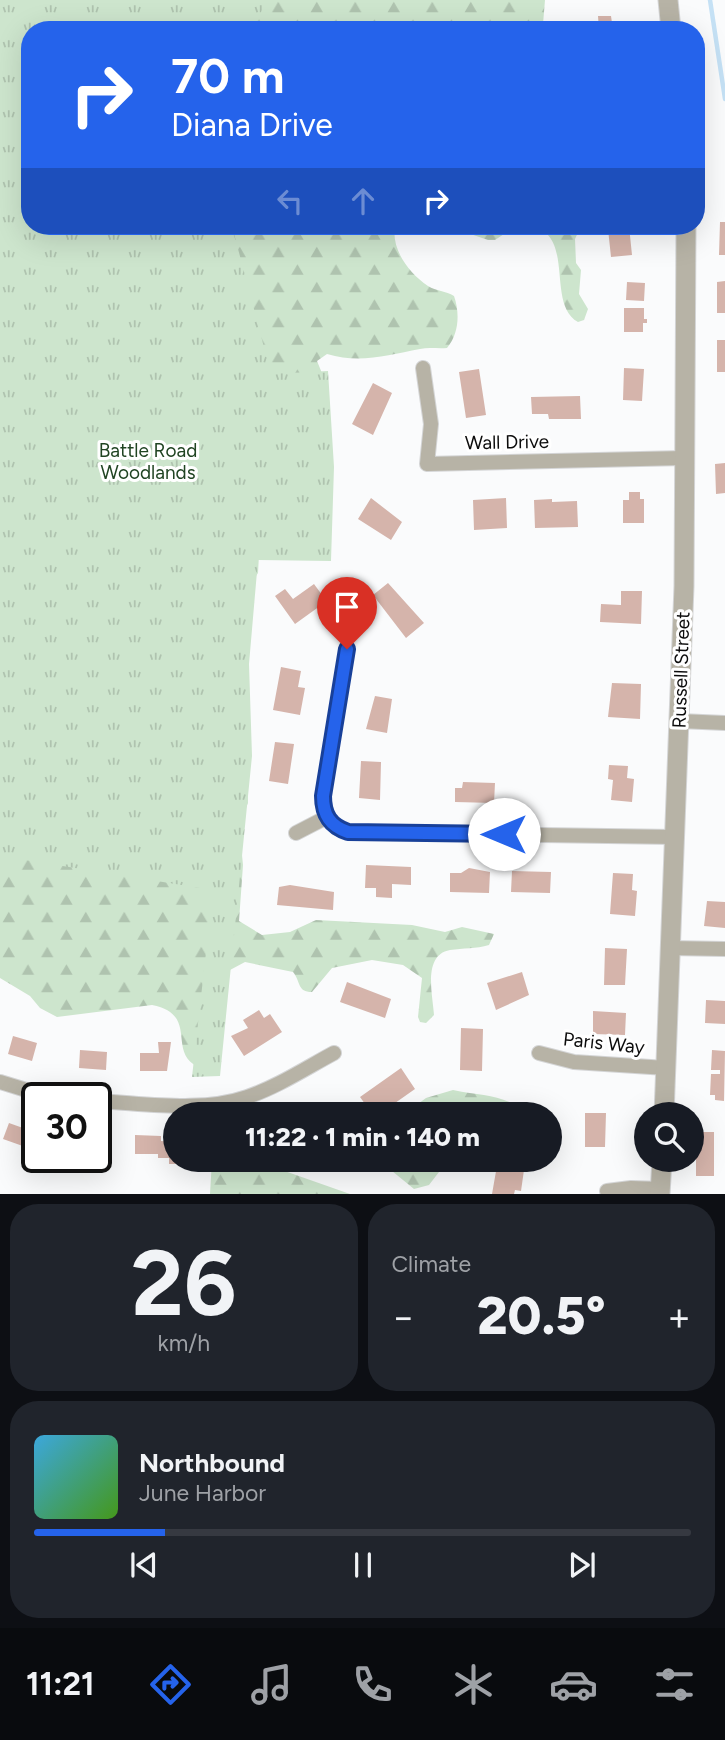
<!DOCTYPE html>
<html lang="en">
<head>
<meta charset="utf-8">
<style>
  body { margin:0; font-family:Figtree,sans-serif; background:#20242c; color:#f1f3f6; height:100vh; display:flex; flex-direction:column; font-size:26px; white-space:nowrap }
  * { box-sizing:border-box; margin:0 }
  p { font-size:23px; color:#9ea1a6 }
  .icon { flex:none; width:38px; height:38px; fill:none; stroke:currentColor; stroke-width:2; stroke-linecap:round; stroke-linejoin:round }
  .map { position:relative; height:1194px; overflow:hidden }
  .side { display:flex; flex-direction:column; gap:10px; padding:10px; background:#0d0f14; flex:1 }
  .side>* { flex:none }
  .guide { position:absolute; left:21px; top:21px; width:684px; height:214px; border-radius:28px; box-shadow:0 7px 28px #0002; background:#2563eb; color:#fff; overflow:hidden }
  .buttons { position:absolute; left:634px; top:1102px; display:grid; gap:14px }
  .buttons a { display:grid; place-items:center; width:70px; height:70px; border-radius:50%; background:#171b24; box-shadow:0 7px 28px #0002; font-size:35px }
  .speed { position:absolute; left:21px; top:1082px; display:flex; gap:14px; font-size:35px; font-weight:700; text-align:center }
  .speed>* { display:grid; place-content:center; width:91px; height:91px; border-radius:50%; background:#171b24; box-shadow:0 7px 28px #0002; line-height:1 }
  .speed .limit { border:4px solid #111; border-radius:10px; background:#fff; color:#111 }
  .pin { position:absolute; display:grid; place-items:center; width:60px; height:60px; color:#fff; margin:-72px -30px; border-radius:50% 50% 50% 0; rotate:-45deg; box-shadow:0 0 7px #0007 }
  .pin .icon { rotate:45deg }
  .me { position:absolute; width:77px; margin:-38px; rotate:270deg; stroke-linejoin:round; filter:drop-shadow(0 0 5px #0008) }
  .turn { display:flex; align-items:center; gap:24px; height:147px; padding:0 35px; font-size:32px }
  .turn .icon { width:91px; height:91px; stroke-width:2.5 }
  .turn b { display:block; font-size:49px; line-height:60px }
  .lanes { display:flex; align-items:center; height:66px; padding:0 35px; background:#0003; justify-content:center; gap:35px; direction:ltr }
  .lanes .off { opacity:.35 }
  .big { font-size:52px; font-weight:800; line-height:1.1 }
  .side .card { flex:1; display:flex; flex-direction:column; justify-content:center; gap:10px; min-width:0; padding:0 24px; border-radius:28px; background:#20242c }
  .side .dial { align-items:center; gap:0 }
  .dial b { font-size:91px; line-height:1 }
  .song { display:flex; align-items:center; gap:21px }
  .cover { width:84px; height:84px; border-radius:10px; background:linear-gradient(135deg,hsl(200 70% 55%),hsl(100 70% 35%)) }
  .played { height:7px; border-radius:4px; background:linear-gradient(90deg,#2563eb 20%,#363941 20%) }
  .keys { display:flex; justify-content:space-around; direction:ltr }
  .heat { display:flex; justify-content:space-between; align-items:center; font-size:38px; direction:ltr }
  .side .tiles { flex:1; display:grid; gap:10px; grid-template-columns:1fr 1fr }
  .card:last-child { grid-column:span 2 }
  .trip { position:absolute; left:163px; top:1102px; width:399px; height:70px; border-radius:35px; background:#171b24; box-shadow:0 7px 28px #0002; font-weight:800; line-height:70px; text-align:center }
  .tabs { display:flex; height:112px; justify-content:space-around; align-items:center; background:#090b0e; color:#9ea1a6 }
  .tabs .icon { width:49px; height:49px }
  .tabs .active { color:#2563eb }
  .tabs b { font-size:32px; color:#f1f3f6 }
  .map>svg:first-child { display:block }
  .forest { fill:url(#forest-firs) }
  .park { fill:url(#park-tufts) }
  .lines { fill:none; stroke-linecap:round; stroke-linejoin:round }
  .stream { stroke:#c5e1f5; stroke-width:4.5 }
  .building { fill:#d5b4ab }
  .minor-casing { stroke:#d4d5d6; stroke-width:16 }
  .tertiary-casing { stroke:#d4d5d6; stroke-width:21 }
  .minor { stroke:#b7b3a6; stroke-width:14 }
  .tertiary { stroke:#b7b3a6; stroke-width:19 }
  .route-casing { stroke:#184099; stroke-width:18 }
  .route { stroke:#2563eb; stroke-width:12 }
  .labels { text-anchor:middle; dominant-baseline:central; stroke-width:6; stroke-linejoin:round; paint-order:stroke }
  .street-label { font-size:19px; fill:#0c0c0c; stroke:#fff }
  .park-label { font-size:19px; fill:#204422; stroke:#fff }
</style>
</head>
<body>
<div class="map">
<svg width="725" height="1194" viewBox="0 0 725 1194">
  <defs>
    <pattern id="forest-firs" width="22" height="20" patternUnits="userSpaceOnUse" patternTransform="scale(1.75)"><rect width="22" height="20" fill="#cde5cd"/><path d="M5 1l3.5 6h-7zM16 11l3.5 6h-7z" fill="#afc3af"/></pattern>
    <pattern id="park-tufts" width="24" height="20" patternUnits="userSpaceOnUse" patternTransform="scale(1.75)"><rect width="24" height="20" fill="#cde5cd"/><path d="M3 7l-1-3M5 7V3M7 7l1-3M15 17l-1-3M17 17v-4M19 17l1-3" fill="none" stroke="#afc3af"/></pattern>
  </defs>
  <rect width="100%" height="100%" fill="#fafbfc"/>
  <path class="forest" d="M0 0H545L543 24 535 30H30V226H395C391 250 409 273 428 286 436 291 446 291 454 296 460 313 459 334 447 348 438 349 429 347 420 349 388 355 360 364 327 354L317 361 326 383 259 555 258 573 244 594 248 803 239 825 243 865 239 921 262 935 290 932 316 920 412 925 445 932 462 927 494 934 489 945C476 949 463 948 450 950 422 955 433 996 434 1015L426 1023 420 1022 418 1017 422 978 403 965 372 960 332 968 312 992C297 992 301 982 293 972L245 962 230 970 224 980 203 1069C163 1055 202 1015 152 1005L57 1017 40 1008 30 996 0 978Z
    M447 226H516L495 240H488Z
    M529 226H581L575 239 576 263 581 270 579 294 588 309 584 320 578 322C545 304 577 232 529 226Z
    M453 1090C486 1097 502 1093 531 1115H403L426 1098Z
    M212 1160H253L350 1194H210Z
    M358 1160H439V1172L429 1185 414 1189 392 1171 368 1168Z"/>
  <path class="park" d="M0 0H267L252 30H30V226H232L271 374 328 371 334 467 331 561 258 560 249 664 252 756 220 1076 192 1077 213 890 0 856Z"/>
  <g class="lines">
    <path class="stream" d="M710 0 725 99"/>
  </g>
  <path class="building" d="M598 16H611L612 23 619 22 620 30H599Z
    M720 222H725V255H719Z
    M613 226H629L632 255 611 257 608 229Z
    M725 281V313H717V282Z
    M627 282 645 283 644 301 626 300Z
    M624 308H644V319H647V323H643V332H624Z
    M717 340H725V372H717Z
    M624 368 644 369 642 401 623 400Z
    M479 369 486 415 466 418 459 372Z
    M373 383 392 393 373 435 352 424Z
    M580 396 581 419H549L548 414H532L531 397Z
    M725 463V493L716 494 715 464Z
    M629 492H640V499H644V523H623V500H629Z
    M371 498 402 522 391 540 358 519Z
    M506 498 507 528 474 530 473 500Z
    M552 499V502L577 501 578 527 535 528 534 500Z
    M388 583 424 623 406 638 373 595Z
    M314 584 325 599 318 603 320 606 295 624 275 596 285 589 293 599Z
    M621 591H642L641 624 600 622 601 604 621 605Z
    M281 667 301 671 298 687 305 688 300 715 273 710Z
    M612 683 641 684 640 719 608 717Z
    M375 696 392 699 387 733 366 729Z
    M275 742 294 744 288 784 269 781Z
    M361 761 381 762 380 800 359 798Z
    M609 765 628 766 627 778 634 779 632 802 611 800 613 780 608 779Z
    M463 782 495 783 494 803 455 802V788H462Z
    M366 865 411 867V885L392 884V898L376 897V888H365Z
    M469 868 490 872 489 893 450 892V873H461Z
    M512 871 551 872 550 893 511 892Z
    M613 873 633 874 632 890 637 891 635 916 610 914Z
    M290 885 334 892 333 910 277 905 279 887Z
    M707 901 725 902V928L704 926Z
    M605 948 627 949 625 985H604Z
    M522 972 529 995 496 1010 487 983Z
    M347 982 391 999 385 1018 340 1002Z
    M706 1000 725 1001V1024L705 1023Z
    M259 1010 264 1018 270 1014 282 1032 244 1056 231 1036 248 1028 243 1020Z
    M593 1011 626 1013 625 1035 593 1034Z
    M461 1028 483 1029 482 1071 460 1070Z
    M13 1036 37 1043 32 1061 8 1054Z
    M158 1042H171L167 1071H140V1053H159Z
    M80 1050 107 1052 106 1070 79 1068Z
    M712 1050 725 1051 724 1101 715 1100V1095H710L711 1074H720V1070H711Z
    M401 1068 415 1089 378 1115H373L360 1097Z
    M585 1113H606L605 1147H585Z
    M9 1123 37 1133 34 1150 3 1139Z
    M702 1132H714V1176H696V1145H702Z
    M96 1134 99 1135V1147L112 1148 111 1158H97Z
    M135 1135 161 1136V1141L175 1142V1160H187V1164H169V1158H158V1154H135Z
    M498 1160 525 1163 521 1191 515 1190 514 1194H492Z"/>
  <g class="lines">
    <defs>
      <path id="minor" d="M423 368 431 424 427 464 684 458
        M680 721 725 723
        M327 817 323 805 324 787 347 649
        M296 833 327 817 337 828 348 832 674 837
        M669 948 725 949
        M539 1053 574 1062 666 1068
        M0 1082 49 1097
        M96 1101C144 1103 201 1113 247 1097 277 1087 306 1068 334 1053
        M607 1191 631 1188 660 1189"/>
      <path id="tertiary" d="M668 0 671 30
        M664 1115 684 586 686 226
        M660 1194 662 1160"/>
    </defs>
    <use href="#minor" class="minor-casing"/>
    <use href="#tertiary" class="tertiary-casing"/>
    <use href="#minor" class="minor"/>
    <use href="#tertiary" class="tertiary"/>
  </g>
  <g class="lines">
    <defs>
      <path id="route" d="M347 649 323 796C323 815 330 826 348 832L504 834"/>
    </defs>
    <use href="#route" class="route-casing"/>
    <use href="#route" class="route"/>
  </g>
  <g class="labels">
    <g class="street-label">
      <text transform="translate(507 442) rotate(-1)">Wall Drive</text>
      <text transform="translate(681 670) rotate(-88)">Russell Street</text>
      <text transform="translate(604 1043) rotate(6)">Paris Way</text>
    </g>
    <g class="park-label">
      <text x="148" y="450">Battle Road<tspan x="148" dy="22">Woodlands</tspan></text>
    </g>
  </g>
</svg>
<div class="buttons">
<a><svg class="icon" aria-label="search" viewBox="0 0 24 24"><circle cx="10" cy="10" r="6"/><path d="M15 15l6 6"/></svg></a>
</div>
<div class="speed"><div class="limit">30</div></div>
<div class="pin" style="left:347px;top:649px;background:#d93025"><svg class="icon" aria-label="arrive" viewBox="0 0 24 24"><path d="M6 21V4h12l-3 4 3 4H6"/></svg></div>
<svg class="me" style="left:504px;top:834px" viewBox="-20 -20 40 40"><circle r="19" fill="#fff"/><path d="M0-13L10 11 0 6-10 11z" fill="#2563eb"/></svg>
<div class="trip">11:22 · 1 min · 140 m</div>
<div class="guide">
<div class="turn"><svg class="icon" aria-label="right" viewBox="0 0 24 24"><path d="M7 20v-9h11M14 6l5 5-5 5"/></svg><div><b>70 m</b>Diana Drive</div></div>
<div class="lanes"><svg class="icon off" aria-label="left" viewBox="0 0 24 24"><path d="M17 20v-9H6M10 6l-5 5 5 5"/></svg><svg class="icon off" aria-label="ahead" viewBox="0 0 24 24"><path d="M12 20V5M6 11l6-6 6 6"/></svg><svg class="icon" aria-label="right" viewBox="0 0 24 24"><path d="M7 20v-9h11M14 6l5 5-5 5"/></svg></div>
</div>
</div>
<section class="side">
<div class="tiles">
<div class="card dial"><b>26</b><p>km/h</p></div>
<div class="card"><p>Climate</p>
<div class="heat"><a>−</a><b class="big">20.5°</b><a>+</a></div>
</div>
<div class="card">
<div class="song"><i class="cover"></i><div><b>Northbound</b><p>June Harbor</p></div></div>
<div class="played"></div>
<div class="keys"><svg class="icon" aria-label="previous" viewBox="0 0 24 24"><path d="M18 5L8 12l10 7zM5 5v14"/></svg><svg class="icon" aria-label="pause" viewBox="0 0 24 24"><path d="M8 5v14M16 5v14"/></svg><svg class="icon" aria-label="next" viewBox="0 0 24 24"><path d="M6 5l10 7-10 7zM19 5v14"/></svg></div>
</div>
</div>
</section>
<nav class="tabs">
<b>11:21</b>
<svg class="icon active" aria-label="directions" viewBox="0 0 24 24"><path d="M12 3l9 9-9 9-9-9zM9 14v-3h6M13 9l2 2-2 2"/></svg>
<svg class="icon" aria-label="music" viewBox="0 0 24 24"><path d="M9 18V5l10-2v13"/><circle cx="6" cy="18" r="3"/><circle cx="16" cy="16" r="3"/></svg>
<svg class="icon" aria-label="phone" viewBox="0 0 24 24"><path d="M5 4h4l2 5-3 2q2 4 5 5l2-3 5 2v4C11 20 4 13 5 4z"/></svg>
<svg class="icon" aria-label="climate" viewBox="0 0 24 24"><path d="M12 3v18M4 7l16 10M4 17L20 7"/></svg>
<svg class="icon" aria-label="car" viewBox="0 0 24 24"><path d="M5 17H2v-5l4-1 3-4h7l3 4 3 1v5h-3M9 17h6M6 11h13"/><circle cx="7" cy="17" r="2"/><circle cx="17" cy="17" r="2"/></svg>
<svg class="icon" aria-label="filters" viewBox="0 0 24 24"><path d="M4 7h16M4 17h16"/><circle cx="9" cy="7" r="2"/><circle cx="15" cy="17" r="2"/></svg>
</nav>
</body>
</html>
